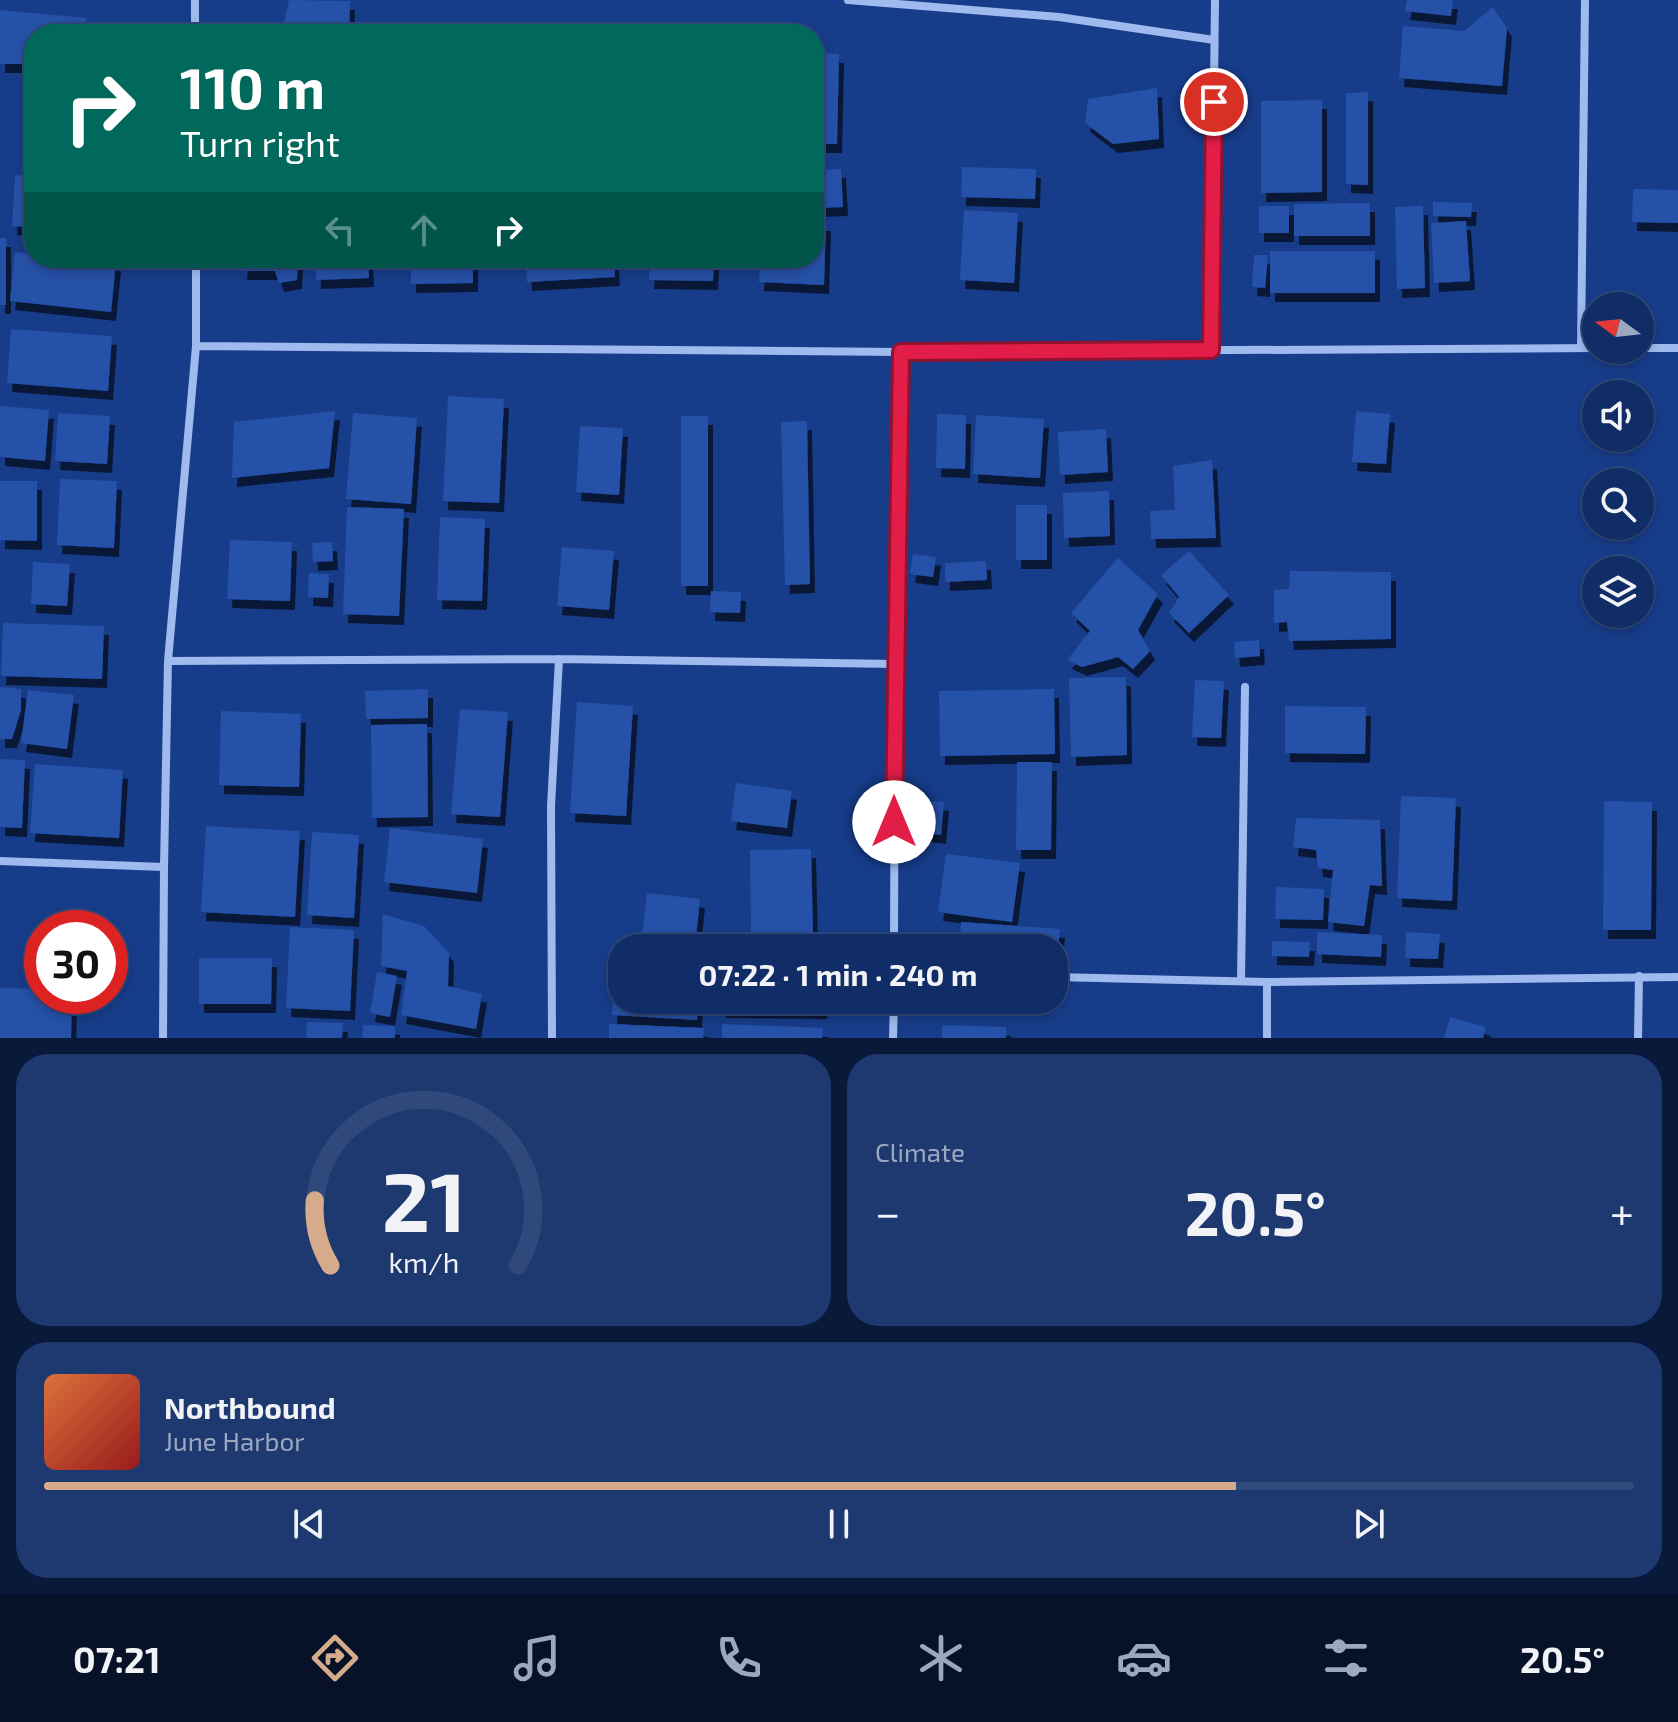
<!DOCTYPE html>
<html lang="en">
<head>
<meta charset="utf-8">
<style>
  body { margin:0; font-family:"Exo 2",sans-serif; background:#1e3970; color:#f1f3f6; height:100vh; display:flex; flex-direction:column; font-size:30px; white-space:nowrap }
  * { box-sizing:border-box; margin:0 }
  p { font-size:26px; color:#9ca8c0 }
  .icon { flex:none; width:44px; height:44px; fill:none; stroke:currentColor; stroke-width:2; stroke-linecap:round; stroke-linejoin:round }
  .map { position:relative; height:1038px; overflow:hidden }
  .sheet { display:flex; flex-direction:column; gap:16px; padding:16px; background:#091939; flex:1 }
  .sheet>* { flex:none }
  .banner { position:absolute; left:24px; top:24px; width:800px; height:244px; border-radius:32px; box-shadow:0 4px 12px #0003,0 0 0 2px #30497b; background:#00695c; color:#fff; overflow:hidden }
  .needle { width:52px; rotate:285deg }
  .controls { position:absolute; left:1582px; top:292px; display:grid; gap:16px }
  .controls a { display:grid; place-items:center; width:72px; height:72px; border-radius:50%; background:#112d67; box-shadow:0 4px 12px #0003,0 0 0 2px #30497b; font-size:40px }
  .speed { position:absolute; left:24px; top:910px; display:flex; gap:16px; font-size:40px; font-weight:700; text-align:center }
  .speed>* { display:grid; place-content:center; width:104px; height:104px; border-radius:50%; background:#112d67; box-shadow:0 4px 12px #0003,0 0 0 2px #30497b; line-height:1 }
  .speed .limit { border:12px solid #d22; background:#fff; color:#111 }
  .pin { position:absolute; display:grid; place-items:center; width:68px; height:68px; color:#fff; margin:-34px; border:4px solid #fff; border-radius:50%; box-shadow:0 2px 8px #0007 }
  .me { position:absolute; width:88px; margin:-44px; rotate:0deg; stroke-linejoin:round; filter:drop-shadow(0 0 6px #0008) }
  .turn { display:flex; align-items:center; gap:28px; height:168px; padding:0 24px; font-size:36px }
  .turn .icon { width:104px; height:104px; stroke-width:2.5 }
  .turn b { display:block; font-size:56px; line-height:68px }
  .lanes { display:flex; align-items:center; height:76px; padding:0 24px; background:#0003; justify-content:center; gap:40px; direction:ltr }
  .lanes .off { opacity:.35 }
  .big { font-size:60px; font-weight:700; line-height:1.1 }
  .sheet .card { flex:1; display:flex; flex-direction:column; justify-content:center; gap:12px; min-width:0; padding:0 28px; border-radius:32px; background:#1e3970 }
  .sheet .dial { align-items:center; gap:0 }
  .dial svg { height:208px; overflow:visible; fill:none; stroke:#30497b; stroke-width:7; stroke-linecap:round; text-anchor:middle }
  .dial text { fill:#f1f3f6; stroke:none }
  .song { display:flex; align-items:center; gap:24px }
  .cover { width:96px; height:96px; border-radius:12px; background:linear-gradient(135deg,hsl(20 70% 55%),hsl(0 70% 35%)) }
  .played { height:8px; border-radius:4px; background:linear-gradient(90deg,#d6ab8b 75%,#30497b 75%) }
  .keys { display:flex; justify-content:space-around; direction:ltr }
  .heat { display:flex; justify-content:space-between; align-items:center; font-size:44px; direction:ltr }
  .sheet .tiles { flex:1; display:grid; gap:16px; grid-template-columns:1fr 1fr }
  .card:last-child { grid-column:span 2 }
  .trip { position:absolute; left:608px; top:934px; width:460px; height:80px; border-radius:32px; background:#112d67; box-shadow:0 4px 12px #0003,0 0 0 2px #30497b; font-weight:700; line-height:80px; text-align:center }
  .tab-bar { display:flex; height:128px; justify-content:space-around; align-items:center; background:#071229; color:#9ca8c0 }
  .tab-bar .icon { width:56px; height:56px }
  .tab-bar .on { color:#d6ab8b }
  .tab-bar b { font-size:36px; color:#f1f3f6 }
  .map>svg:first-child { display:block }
  .building { fill:#2551a8; filter:url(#shadow) }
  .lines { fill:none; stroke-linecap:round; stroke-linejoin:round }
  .street { stroke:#9fbaee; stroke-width:8 }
  .route-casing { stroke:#92132f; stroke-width:20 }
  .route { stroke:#e11d48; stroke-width:14 }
</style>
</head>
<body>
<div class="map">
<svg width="1678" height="1038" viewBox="0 0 1678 1038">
  <defs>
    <filter id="shadow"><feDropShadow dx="5" dy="9" stdDeviation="0" flood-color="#0009"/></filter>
  </defs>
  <rect width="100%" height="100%" fill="#173c89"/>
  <path class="building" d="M289 0 350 1 349 34H274L283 27Z
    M1407 0H1453L1451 16 1405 11Z
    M1493 7 1507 28 1502 86 1399 78 1403 26 1464 31Z
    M0 10 86 18V34H34V64H0Z
    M814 53 839 54 837 144H814Z
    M1157 88 1159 139 1113 144 1085 123 1088 99Z
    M1368 92V185L1346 184V93Z
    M1322 100V192L1261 193V101Z
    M962 167 1036 169 1035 199 961 197Z
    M841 169 843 207 819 208 817 170Z
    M15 175 34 176V227L12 226Z
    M1633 189 1678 190V223L1632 222Z
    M1433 202 1472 203 1471 217 1433 216Z
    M1370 203V236H1294V204Z
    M1259 206H1289V233H1259Z
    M1423 206 1425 288 1397 289 1395 207Z
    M964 210 1018 213 1014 283 960 280Z
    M1466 221 1470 281 1434 283 1431 223Z
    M814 222H826L824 285 759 282 760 258H814Z
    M0 238H6V305H0Z
    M1270 251H1375V293H1270Z
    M15 252 34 254V258H74L116 262 111 312 10 301Z
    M1254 255H1268L1265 288 1252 287Z
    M243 258H298L297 280 279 283 275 271H242Z
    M315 258H368L369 278 316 280Z
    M411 258H473V283L411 284Z
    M526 258H614L615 277 527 282Z
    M650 258H714L713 281 649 280Z
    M11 329 112 336 108 391 7 383Z
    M448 396 504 399 499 503 443 501Z
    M0 406 49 410 45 461 0 457Z
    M335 411 329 468 232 478 234 422Z
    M1356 411 1390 414 1386 464 1352 462Z
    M58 413 110 416 107 464 55 461Z
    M353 413 417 418 411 504 346 499Z
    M937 414 966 415 965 469 936 468Z
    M976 415 1044 419 1040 478 973 474Z
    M681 416H708V586H681Z
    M807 421 810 584 785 585 781 422Z
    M580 426 623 428 619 495 576 492Z
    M1106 429 1108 472 1060 475 1058 432Z
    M1212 460 1216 538 1151 539 1150 511 1175 510 1173 466Z
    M60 479 117 481 114 548 57 545Z
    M0 481H37V541L0 540Z
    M1109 491 1110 536 1064 538 1063 493Z
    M1016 505H1047V560H1016Z
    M347 507 404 509 399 616 343 614Z
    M440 517 485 519 482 601 437 600Z
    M230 540 292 542 290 601 227 599Z
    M332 542 333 561 313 562 312 543Z
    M562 547 614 551 609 610 557 606Z
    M1189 551 1229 595 1189 633 1169 613 1179 597 1161 575Z
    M913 554 936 557 933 577 910 574Z
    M1118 558 1158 594 1138 630 1150 651 1133 669 1118 657 1082 667 1067 660 1090 631 1071 613Z
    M986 561 987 580 945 582V563Z
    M33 562 70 564 67 606 31 604Z
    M1290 571 1391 572V639L1289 641 1287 622 1274 623V590L1289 589Z
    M309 573 329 574 328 598 308 597Z
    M711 591 741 592 740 613 710 612Z
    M3 623 104 626 102 679 1 676Z
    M1259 640 1260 656 1235 658 1234 642Z
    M1126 677 1127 755 1071 757 1069 678Z
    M1195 680 1224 681 1221 738 1192 737Z
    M0 687 21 689V710L12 739H0Z
    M428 689V718L366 719 365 691Z
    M1054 689 1055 754 940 756 939 691Z
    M28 690 74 695 67 749 21 743Z
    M577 702 633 706 626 816 570 813Z
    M1285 706 1366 707 1365 754 1285 753Z
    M460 709 508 712 500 817 451 814Z
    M221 711 301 714 299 787 219 785Z
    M427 724 428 817 372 818 371 725Z
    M0 759 25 760 22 828 0 827Z
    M1017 762H1052L1051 850H1016Z
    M35 764 123 770 119 838 30 833Z
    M736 783 792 791 787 828 731 821Z
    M1401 796 1456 798 1452 901 1397 898Z
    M920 800 944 802 941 835 916 832Z
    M1604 801 1652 802 1651 930H1603Z
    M1296 818 1380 820 1382 886 1370 885 1364 926 1328 922 1333 870 1318 868 1316 850 1293 847Z
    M206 826 300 831 295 917 201 912Z
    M390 828 483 839 477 893 384 882Z
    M312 832 359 835 354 918 307 915Z
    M811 849 813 933 751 935 750 850Z
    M946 854 1020 863 1012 922 938 912Z
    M1276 887 1324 889 1323 920 1275 919Z
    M647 893 700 899 695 948 641 946Z
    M383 914 424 926 449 953 448 986 482 994 476 1029 401 1015 407 971 381 966Z
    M961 922 1060 929 1058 949 960 943Z
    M290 927 354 930 350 1011 286 1008Z
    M1317 932 1382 935 1381 957 1317 954Z
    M1406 932 1440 934 1438 959 1405 958Z
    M1272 941 1310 942 1309 957 1272 956Z
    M722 944 822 945V948H722Z
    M199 958H272L271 1004H199Z
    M615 964 622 965V1000H698L697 1020 612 1015Z
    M377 972 397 976 390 1017 370 1013Z
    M0 988 42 989V996H72L71 1038H0Z
    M721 1000H822V1010L721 1009Z
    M1450 1017 1486 1027 1483 1038H1444Z
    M307 1022 343 1023 342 1038H306Z
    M609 1024 704 1028 703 1038H609Z
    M722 1024 823 1028 822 1038H722Z
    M363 1025 395 1026V1038H362Z
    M942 1025 1006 1027V1038H942Z"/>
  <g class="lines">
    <path class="street" d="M195 0V34
      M848 0 1059 17 1214 40
      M196 346 901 352 1596 348
      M1581 348 1585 0
      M1640 348H1678
      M1211 350 1215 0
      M168 661 559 659 895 664
      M0 861 164 867 168 661 196 346V258
      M894 948 895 664 901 352
      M1054 977 1267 982 1678 977
      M1241 981 1245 687
      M163 1038 164 867
      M552 1038 551 806 559 659
      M893 1038 894 1000
      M1267 1038V982
      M1638 1038 1639 976"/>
  </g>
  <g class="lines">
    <defs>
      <path id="route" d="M894 822 901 352 1211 350 1214 102"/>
    </defs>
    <use href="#route" class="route-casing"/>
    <use href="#route" class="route"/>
  </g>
</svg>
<div class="controls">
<a><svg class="needle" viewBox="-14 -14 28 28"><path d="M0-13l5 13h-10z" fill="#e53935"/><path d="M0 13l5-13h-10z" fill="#9ca8c0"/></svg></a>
<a><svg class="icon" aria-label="sound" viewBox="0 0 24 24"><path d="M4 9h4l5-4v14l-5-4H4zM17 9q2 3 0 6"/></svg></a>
<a><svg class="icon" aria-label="search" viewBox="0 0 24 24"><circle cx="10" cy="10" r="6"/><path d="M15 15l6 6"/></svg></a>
<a><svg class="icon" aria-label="layers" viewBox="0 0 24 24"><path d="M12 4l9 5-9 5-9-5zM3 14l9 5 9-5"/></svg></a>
</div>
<div class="speed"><div class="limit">30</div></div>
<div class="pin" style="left:1214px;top:102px;background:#d93025"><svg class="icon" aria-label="arrive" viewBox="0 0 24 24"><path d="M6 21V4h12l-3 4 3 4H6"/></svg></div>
<svg class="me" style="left:894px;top:822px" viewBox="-20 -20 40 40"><circle r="19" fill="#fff"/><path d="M0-13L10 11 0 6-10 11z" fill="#e11d48"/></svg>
<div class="trip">07:22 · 1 min · 240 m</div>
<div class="banner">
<div class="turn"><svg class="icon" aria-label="right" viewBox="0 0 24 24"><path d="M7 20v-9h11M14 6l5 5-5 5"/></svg><div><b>110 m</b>Turn right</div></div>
<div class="lanes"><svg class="icon off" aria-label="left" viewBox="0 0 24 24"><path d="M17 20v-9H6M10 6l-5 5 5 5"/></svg><svg class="icon off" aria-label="ahead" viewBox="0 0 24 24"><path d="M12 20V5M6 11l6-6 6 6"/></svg><svg class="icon" aria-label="right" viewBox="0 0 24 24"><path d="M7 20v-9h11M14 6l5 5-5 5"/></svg></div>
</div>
</div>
<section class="sheet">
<div class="tiles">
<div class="card dial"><svg viewBox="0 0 100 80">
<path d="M14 69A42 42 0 1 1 86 69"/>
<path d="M14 69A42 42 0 0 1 8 44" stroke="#d6ab8b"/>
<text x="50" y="56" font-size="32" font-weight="700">21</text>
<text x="50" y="72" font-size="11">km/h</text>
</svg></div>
<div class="card"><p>Climate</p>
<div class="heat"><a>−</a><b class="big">20.5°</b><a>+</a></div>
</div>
<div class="card">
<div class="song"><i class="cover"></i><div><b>Northbound</b><p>June Harbor</p></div></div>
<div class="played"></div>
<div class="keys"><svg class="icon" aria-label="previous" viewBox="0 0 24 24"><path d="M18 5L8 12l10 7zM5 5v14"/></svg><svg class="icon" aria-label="pause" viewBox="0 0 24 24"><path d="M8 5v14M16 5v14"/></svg><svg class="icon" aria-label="next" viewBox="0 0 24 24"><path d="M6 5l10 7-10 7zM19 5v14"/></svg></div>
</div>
</div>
</section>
<nav class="tab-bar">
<b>07:21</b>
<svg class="icon on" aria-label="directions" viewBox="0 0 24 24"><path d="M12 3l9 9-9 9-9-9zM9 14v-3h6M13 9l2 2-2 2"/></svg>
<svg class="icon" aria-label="music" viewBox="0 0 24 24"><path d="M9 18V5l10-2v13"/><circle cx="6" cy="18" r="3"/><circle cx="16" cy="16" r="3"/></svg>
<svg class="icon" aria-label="phone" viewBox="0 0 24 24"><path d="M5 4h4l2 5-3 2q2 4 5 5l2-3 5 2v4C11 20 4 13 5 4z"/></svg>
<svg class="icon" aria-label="climate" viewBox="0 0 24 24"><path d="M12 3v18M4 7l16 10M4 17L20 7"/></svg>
<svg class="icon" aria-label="car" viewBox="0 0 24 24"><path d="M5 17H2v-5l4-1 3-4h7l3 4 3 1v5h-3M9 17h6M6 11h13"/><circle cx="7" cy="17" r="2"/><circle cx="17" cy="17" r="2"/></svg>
<svg class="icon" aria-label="filters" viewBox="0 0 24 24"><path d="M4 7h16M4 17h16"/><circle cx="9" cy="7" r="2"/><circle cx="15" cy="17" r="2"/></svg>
<b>20.5°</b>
</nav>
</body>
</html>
